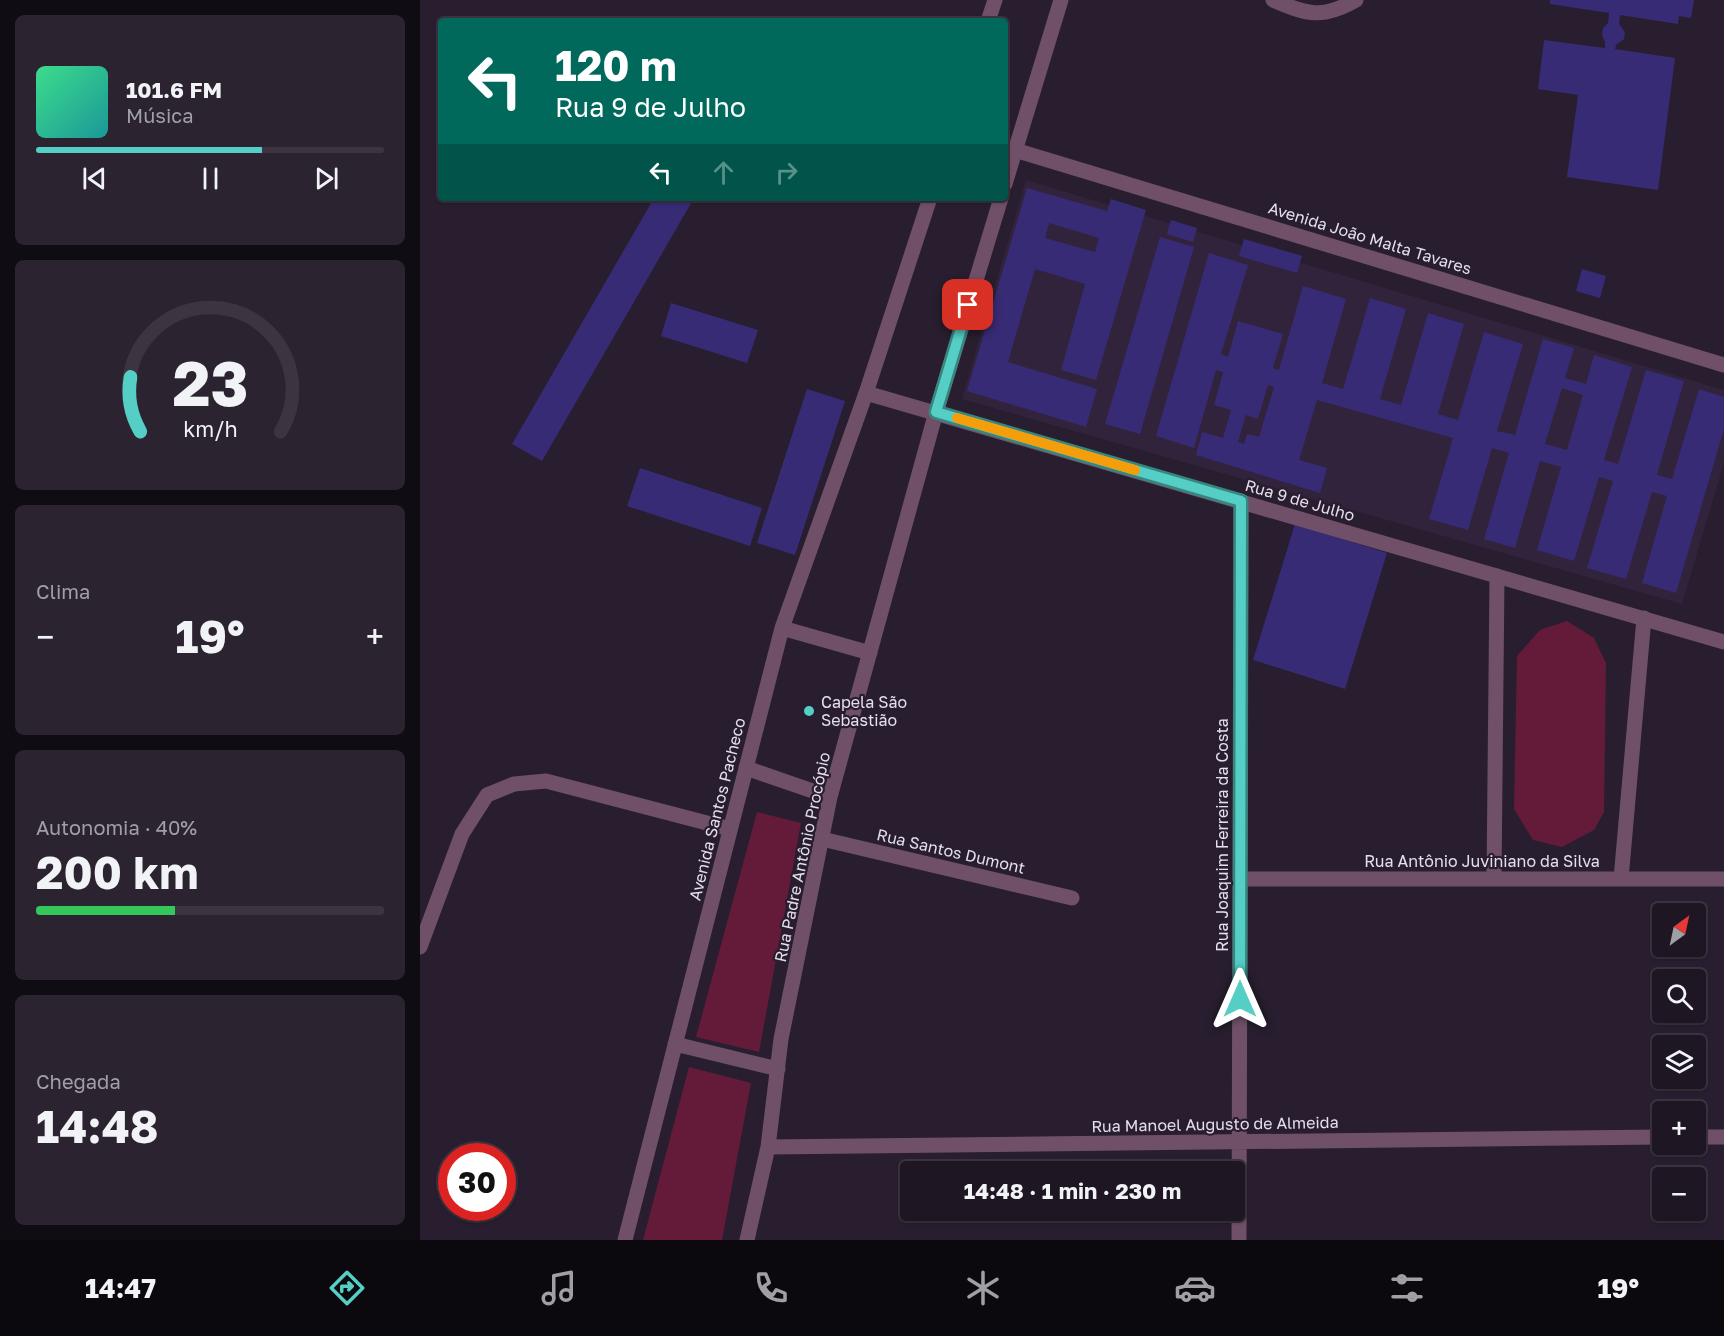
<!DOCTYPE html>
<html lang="pt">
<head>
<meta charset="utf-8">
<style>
  body { margin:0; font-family:"Golos Text",sans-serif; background:#2b2330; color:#f1f3f6; height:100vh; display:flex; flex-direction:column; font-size:22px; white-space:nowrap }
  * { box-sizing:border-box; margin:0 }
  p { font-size:20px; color:#a19fa6 }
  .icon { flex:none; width:33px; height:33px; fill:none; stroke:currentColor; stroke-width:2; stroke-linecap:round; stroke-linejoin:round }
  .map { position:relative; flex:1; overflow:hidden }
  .details { display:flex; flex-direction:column; gap:15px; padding:15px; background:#100c13; width:420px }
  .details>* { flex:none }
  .banner { position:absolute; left:18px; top:18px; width:570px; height:183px; border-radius:6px; box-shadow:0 2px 4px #0004,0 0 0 2px #3c3541; background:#00695c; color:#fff; overflow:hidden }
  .needle { width:39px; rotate:33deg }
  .buttons { position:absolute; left:1232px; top:903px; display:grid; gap:12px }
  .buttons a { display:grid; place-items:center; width:54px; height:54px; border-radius:6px; background:#1e1623; box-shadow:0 2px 4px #0004,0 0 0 2px #3c3541; font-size:30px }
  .speed { position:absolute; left:18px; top:1143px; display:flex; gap:12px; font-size:30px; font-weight:700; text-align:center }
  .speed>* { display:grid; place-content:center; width:78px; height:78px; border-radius:50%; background:#1e1623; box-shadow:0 2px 4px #0004,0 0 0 2px #3c3541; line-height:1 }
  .speed .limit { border:9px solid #d22; background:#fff; color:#111 }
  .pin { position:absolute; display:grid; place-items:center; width:51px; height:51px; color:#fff; margin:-26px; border-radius:12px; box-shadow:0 3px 9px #0006 }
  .me { position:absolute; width:66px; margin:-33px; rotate:0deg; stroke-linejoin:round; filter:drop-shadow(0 0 4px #0008) }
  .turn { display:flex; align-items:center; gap:21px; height:126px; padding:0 18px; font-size:27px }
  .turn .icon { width:78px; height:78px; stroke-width:2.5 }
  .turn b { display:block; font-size:42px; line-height:51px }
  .lanes { display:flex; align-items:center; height:57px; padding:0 18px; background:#0003; justify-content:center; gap:30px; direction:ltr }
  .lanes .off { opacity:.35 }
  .big { font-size:45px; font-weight:700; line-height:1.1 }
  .details .tile { flex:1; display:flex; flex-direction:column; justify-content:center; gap:9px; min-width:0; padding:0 21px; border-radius:9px; background:#2b2330 }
  .details .dial { align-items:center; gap:0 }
  .dial svg { height:156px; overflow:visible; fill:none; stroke:#3c3541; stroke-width:7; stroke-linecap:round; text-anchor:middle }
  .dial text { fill:#f1f3f6; stroke:none }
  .song { display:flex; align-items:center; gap:18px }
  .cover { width:72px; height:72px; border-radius:9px; background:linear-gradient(135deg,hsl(150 70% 55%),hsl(180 70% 35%)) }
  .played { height:6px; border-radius:3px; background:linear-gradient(90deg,#55cec5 65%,#3c3541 65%) }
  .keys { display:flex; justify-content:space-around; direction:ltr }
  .heat { display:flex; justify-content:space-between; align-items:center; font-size:33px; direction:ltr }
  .charge { height:9px; border-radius:4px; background:linear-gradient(90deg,#34c759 40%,#3c3541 0) }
  .trip { position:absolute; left:480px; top:1161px; width:345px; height:60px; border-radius:6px; background:#1e1623; box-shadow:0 2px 4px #0004,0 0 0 2px #3c3541; font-weight:700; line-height:60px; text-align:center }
  .tab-bar { display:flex; height:96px; justify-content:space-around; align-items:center; background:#0c090e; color:#a19fa6 }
  .tab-bar .icon { width:42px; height:42px }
  .tab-bar .selected { color:#55cec5 }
  .tab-bar b { font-size:27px; color:#f1f3f6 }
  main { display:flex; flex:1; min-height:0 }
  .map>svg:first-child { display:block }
  .built { fill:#31233b }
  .green { fill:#641b39 }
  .building { fill:#382b75; fill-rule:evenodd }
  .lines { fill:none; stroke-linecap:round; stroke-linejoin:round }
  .minor { stroke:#705068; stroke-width:15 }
  .tertiary { stroke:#705068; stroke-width:15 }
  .route-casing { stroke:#378680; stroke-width:15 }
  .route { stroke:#55cec5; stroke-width:10 }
  .slow { stroke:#f59e0b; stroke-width:10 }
  .poi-dot { fill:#55cec5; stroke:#281e2f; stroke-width:2 }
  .labels { text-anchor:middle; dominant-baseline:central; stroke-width:4.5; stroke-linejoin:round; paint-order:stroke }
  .street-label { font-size:16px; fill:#e5deeb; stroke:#281e2f }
  .poi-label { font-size:16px; fill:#e5deeb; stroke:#281e2f; text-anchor:start }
</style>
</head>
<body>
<main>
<section class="details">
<div class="tile">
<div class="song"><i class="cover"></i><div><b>101.6 FM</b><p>Música</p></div></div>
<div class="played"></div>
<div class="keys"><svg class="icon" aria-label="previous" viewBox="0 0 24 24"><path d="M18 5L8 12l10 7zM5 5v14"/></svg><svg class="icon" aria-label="pause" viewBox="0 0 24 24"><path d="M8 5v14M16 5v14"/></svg><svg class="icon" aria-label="next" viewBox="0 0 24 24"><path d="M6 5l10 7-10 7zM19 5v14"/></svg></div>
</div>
<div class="tile dial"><svg viewBox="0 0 100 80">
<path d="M14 69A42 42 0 1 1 86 69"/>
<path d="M14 69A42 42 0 0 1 9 41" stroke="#55cec5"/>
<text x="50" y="56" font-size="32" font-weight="700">23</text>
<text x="50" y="72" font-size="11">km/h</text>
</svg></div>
<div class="tile"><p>Clima</p>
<div class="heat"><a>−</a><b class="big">19°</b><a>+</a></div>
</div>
<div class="tile"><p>Autonomia · 40%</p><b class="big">200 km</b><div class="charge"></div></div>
<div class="tile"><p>Chegada</p><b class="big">14:48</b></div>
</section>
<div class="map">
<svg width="1304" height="1240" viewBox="0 0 1304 1240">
  <rect width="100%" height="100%" fill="#281e2f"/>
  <path class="built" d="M606 180 1304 390V463L1262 604 542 399Z"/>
  <path class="green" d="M1147 621 1174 638 1186 663 1184 812 1174 830 1142 847 1113 840 1094 809 1097 656 1120 630Z
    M337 812 381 823 339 1052 276 1037Z
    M269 1067 331 1083 302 1240H223Z"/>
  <path class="building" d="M1130 0H1274L1271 18 1259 16 1258 24 1200 15 1199 24 1205 32 1204 39 1196 45 1195 49 1255 58 1238 190 1147 177 1158 95 1118 89 1124 40 1185 48V42L1182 35 1183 28 1188 23 1189 13 1130 4Z
    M607 188 687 211 691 199 726 210 676 380 641 370 665 284 615 269 588 362 677 389 666 427 547 391ZM629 223 679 238 675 252 625 238Z
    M234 198H274L122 461 92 444Z
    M751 220 777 228 773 242 747 234Z
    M740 237 774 247 720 434 685 424Z
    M824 239 882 256 877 273 819 256Z
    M789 253 828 265 801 354 808 357 818 321 863 334 853 368 859 370 883 286 926 299 902 383 923 389 950 298 986 309 960 399 981 405 1008 313 1044 324 1018 414 1038 420 1064 332 1103 344 1077 431 1095 435 1123 339 1154 348 1145 378 1166 384 1174 355 1212 367 1184 460 1198 464 1226 370 1264 381 1237 475 1252 479 1279 389 1304 397V429L1256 593 1222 583 1247 496 1232 492 1206 579 1167 568 1193 481 1179 477 1154 561 1117 550 1141 467 1120 461 1095 548 1064 539 1089 453 1072 448 1048 530 1009 519 1033 438 897 400 879 460 907 468 900 493 776 455 782 432 803 438 811 410 794 405 803 372 796 370 774 448 736 436ZM848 385 854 387 839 437 827 434 824 444 818 442 826 415 838 419ZM1142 388 1163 395 1147 450 1125 444Z
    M1162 269 1186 276 1180 298 1156 291Z
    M251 303 338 330 327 363 241 336Z
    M387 389 425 401 375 555 337 543Z
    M220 468 342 508 330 546 207 506Z
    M875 524 967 553 925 689 833 660Z"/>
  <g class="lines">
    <path class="minor" d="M853 0C888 15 903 19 936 0
      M585 147 1304 365
      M362 628 450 653
      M326 768 410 797
      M402 839 652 898
      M820 879H1304
      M1074 879 1077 576
      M1201 879 1224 618
      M0 947 42 834 67 795 94 784 126 781 310 829
      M255 1044 358 1069
      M1275 1137H1304
      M348 1147 1242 1137
      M205 1240 362 628 446 393
      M327 1240 348 1147 361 1039 410 797 516 412
      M819 1240 821 501"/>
    <path class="tertiary" d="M568 21 575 0
      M585 184 641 0
      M510 198 446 393 1304 642
      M516 412 581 198"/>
  </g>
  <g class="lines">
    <defs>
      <path id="route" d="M548 305 516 412 821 501 820 999"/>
    </defs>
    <use href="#route" class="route-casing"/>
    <use href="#route" class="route"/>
    <path class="slow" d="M537 418 715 470"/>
  </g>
  <circle class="poi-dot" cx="389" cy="711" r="6"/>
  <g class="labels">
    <g class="street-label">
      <text transform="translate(950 238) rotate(17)">Avenida João Malta Tavares</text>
      <text transform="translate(880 500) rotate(16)">Rua 9 de Julho</text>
      <text transform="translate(297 809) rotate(-76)">Avenida Santos Pacheco</text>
      <text transform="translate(802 835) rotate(-90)">Rua Joaquim Ferreira da Costa</text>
      <text transform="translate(531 851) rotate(13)">Rua Santos Dumont</text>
      <text transform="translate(382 857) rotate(-78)">Rua Padre Antônio Procópio</text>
      <text x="1062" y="861">Rua Antônio Juviniano da Silva</text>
      <text transform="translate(795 1124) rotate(-1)">Rua Manoel Augusto de Almeida</text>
    </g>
    <g class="poi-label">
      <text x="401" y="702">Capela São<tspan x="401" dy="18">Sebastião</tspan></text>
    </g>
  </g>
</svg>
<div class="buttons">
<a><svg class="needle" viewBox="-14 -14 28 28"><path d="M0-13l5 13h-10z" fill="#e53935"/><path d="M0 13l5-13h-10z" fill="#a19fa6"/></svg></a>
<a><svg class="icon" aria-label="search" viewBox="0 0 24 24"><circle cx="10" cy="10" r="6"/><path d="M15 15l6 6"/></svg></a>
<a><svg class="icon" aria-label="layers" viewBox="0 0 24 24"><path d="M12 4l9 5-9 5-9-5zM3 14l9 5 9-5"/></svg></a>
<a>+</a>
<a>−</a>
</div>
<div class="speed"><div class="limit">30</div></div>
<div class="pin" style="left:548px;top:305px;background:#d93025"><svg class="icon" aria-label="arrive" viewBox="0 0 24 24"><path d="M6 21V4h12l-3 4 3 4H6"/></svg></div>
<svg class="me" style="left:820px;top:999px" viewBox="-20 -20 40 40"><path d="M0-17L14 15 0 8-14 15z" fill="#55cec5" stroke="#fff" stroke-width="4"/></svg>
<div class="trip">14:48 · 1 min · 230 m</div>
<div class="banner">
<div class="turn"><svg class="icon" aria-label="left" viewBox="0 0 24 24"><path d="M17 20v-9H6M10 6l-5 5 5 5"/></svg><div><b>120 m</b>Rua 9 de Julho</div></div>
<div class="lanes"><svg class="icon" aria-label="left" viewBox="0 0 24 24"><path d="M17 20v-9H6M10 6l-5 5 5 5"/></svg><svg class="icon off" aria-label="ahead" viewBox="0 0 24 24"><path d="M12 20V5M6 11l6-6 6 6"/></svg><svg class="icon off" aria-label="right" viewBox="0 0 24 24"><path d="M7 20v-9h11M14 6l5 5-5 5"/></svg></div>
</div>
</div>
</main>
<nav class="tab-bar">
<b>14:47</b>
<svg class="icon selected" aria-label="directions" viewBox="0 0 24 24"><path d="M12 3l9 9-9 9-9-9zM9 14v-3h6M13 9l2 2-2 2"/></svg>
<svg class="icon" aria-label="music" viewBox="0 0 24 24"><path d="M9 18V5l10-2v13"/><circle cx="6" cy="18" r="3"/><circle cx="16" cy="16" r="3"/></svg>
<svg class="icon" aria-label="phone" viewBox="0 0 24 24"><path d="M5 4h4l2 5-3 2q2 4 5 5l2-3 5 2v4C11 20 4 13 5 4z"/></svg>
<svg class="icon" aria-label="climate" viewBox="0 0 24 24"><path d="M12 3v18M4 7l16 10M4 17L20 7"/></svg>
<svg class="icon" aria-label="car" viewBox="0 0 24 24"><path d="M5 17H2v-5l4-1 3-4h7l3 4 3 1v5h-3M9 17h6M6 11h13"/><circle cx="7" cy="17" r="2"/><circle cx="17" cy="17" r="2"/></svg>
<svg class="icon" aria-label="filters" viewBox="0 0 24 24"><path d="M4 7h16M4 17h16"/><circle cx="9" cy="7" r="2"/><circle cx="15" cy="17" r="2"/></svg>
<b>19°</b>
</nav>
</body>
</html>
